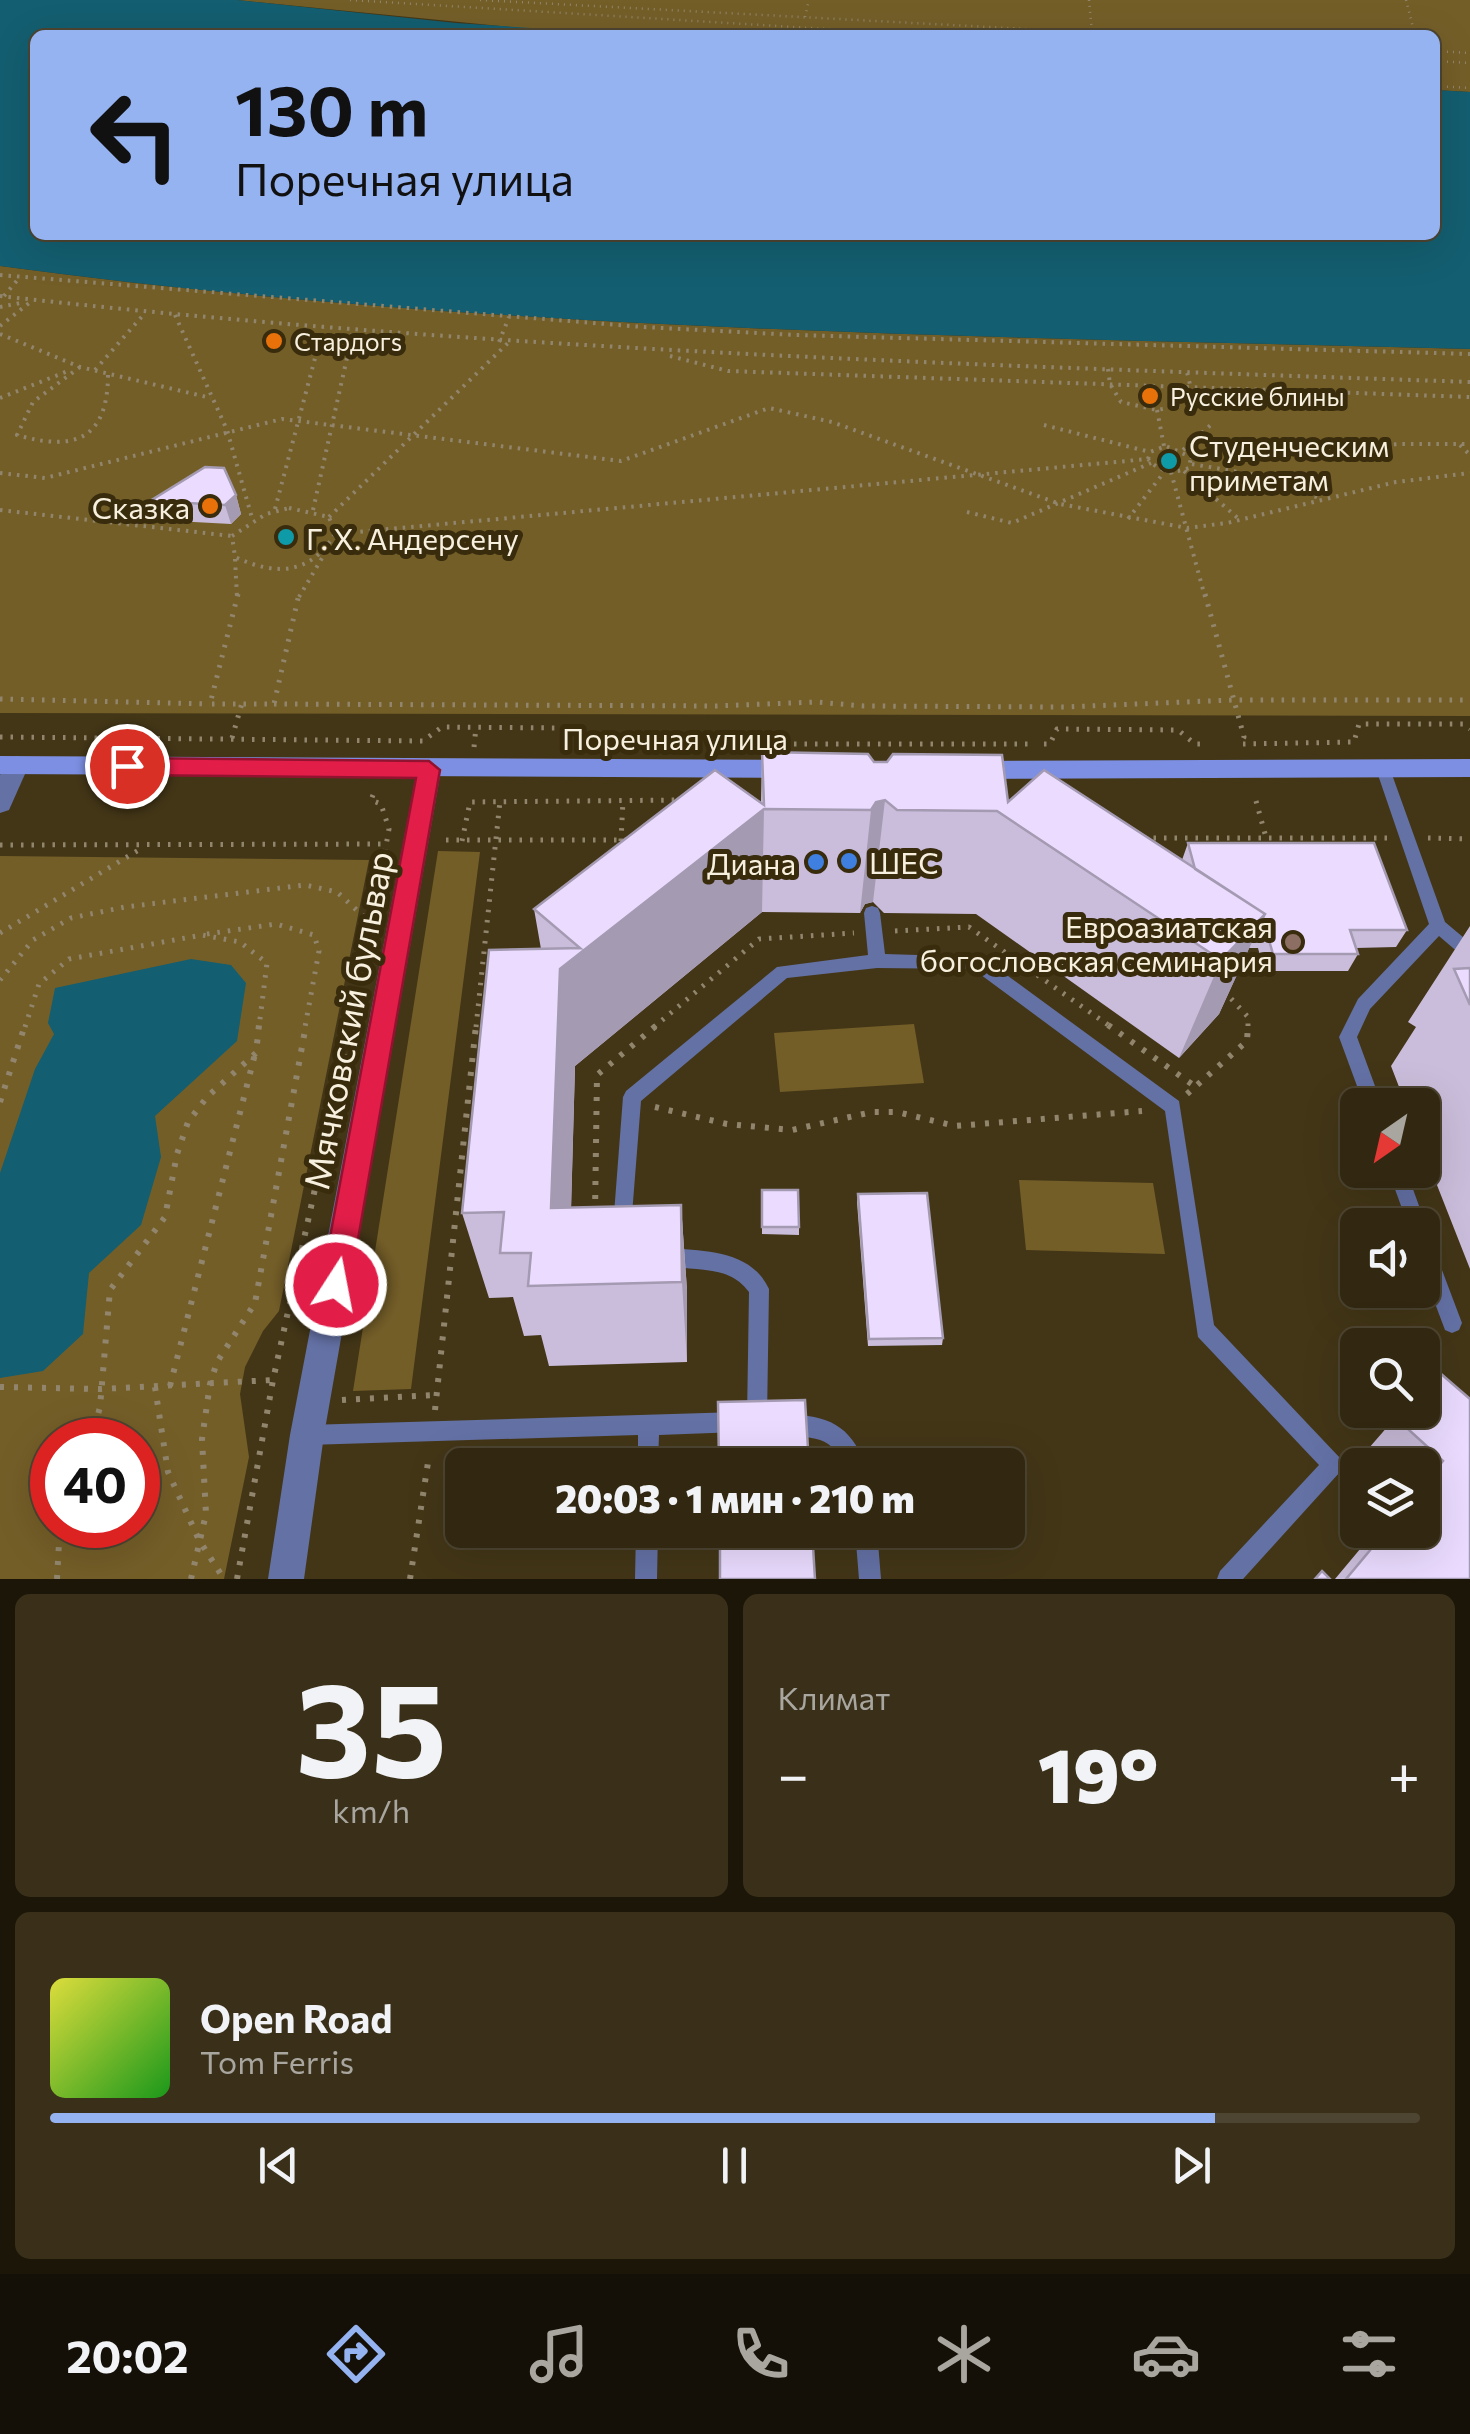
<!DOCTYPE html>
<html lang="ru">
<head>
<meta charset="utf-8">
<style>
  body { margin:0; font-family:Commissioner,sans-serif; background:#3a301a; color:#f1f3f6; height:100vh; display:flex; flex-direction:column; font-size:38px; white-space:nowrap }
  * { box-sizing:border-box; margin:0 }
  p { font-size:32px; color:#a8a69f }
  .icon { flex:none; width:55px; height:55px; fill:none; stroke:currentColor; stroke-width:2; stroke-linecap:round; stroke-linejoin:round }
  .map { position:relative; height:1579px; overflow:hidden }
  .panel { display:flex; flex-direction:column; gap:15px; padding:15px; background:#1c1609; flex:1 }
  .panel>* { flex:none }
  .banner { position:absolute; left:30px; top:30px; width:1410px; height:210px; border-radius:15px; box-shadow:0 10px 40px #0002,0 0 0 2px #4d4431; background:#95b2f1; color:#111; overflow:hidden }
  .needle { width:65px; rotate:214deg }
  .tools { position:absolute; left:1340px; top:1088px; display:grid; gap:20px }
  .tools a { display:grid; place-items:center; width:100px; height:100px; border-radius:15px; background:#322811; box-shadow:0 10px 40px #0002,0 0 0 2px #4d4431; font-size:50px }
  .speed { position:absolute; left:30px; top:1418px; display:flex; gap:20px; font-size:50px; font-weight:700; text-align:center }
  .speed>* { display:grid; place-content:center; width:130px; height:130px; border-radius:50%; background:#322811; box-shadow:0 10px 40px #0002,0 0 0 2px #4d4431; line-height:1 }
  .speed .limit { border:15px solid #d22; background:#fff; color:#111 }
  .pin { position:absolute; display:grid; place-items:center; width:85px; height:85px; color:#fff; margin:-42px; border:5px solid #fff; border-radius:50%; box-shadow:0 2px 10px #0007 }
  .me { position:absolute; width:110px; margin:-55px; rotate:11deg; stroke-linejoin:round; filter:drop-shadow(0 0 8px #0008) }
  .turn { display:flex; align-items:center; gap:35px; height:210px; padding:0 40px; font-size:45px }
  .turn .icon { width:130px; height:130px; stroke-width:2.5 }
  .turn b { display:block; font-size:70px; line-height:85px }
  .big { font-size:75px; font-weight:800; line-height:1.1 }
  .panel .tile { flex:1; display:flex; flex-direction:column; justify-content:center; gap:15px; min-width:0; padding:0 35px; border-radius:15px; background:#3a301a }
  .panel .dial { align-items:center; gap:0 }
  .dial b { font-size:130px; line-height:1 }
  .song { display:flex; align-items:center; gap:30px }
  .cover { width:120px; height:120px; border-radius:15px; background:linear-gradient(135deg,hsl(60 70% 55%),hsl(120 70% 35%)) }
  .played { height:10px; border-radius:5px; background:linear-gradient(90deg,#95b2f1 85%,#4d4431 85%) }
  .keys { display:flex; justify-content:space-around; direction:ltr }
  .heat { display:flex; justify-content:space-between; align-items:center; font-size:55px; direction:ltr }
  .panel .tiles { flex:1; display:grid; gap:15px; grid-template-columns:1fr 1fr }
  .tile:last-child { grid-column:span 2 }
  .trip { position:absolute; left:445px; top:1448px; width:580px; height:100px; border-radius:15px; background:#322811; box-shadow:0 10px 40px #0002,0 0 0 2px #4d4431; font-weight:800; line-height:100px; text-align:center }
  .tabs { display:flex; height:160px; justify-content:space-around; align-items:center; background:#141007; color:#a8a69f }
  .tabs .icon { width:70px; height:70px }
  .tabs .selected { color:#95b2f1 }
  .tabs b { font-size:45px; color:#f1f3f6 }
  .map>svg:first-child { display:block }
  .green { fill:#745e28; fill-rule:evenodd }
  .water { fill:#135e70 }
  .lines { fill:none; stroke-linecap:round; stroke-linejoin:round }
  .path-far3 { stroke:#91866d; stroke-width:2.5; stroke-dasharray:1 5; stroke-linecap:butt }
  .path-far2 { stroke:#91866d; stroke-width:4; stroke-dasharray:2.5 6; stroke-linecap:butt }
  .path-far1 { stroke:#91866d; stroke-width:5; stroke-dasharray:2.5 8; stroke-linecap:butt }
  .path { stroke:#91866d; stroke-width:6; stroke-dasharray:4 10; stroke-linecap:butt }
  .service { fill:#6471a5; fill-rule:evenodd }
  .minor { fill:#6471a5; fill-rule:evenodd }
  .tertiary { fill:#6471a5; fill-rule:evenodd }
  .secondary { fill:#7c8fe2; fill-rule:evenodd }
  .wall { fill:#cabddb }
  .shaded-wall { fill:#a49ab2 }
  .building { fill:#ebdcff; stroke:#a49ab2; stroke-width:2.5 }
  .route { fill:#e11d48; stroke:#92132f; stroke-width:2.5 }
  .food-dot { fill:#e8710a; stroke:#392c0d; stroke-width:4 }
  .culture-dot { fill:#0f9aa8; stroke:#392c0d; stroke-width:4 }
  .shop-dot { fill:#3f7fe0; stroke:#392c0d; stroke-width:4 }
  .education-dot { fill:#8d6e63; stroke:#392c0d; stroke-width:4 }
  .labels { text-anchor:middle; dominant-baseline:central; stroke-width:10; stroke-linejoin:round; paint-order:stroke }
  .far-poi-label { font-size:25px; fill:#f8f0de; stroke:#392c0d; text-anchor:start }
  .poi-label { font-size:30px; fill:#f8f0de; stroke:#392c0d; text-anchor:start }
  .street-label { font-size:30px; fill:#f8f0de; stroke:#392c0d }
  .near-street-label { font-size:35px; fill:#f8f0de; stroke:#392c0d }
</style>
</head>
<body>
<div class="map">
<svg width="1470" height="1579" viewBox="0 0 1470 1579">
  <rect width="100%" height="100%" fill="#433617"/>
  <path class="green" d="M237 0H1470V92L1435 90V35L570 33Z
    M0 266C487 332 980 336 1470 349V716L0 713Z
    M438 851 480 852 411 1389 353 1391Z
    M0 856 369 860 279 1311 263 1331 245 1367 240 1394 249 1457 224 1579H0ZM52 1440H138V1525H52Z
    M914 1024 924 1083 780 1092 774 1033Z
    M1019 1180 1153 1183 1165 1254 1026 1250Z"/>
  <path class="water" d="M0 0H237L456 23 636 35H35V235H1435V90L1470 92V349C980 336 487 332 0 266Z
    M191 959 231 965 246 983 237 1041 155 1116 161 1157 141 1225 89 1273 83 1334 43 1371 0 1378V1173L35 1069 54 1034 48 1023 55 988Z"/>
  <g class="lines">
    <path class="path-far3" d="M350 0 926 35
      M480 0 1140 35
      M1089 0 1092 32
      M1406 0 1415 35
      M805 17 809 0
      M1435 51 1470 53
      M1435 61 1470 63
      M1435 86 1470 88"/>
    <path class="path-far2" d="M0 275 643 327 796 335 1470 354
      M0 296C489 351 979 365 1470 382
      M4 296 20 277
      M0 307 25 302
      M175 315 227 430 252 518
      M0 326 33 300
      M0 334 80 367 211 398
      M499 342 509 317
      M670 356 728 371 1470 397
      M80 367 33 402 17 435C75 452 108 439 108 374
      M1108 369 1110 384 1121 402 1157 410 1189 404 1193 397 1187 372
      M95 370 145 313
      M0 398 68 371
      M1157 410 1164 446
      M1044 425 1150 452
      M1460 445 1470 455
      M1183 450 1214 422
      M1148 459 1150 452 1166 446 1191 457 1400 444H1470
      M1192 464 1262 476 1319 498
      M1184 471 1240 520
      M1171 472 1205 597
      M0 473 45 478 282 419 621 461 769 408 832 422 1060 504 1187 528 1227 523 1396 482 1470 473
      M289 508 329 517 335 534C310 575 276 576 235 557L232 536 266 514Z
      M275 509 323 328
      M0 510 232 536
      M313 510 353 331
      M967 512 1012 523 1151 463
      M329 517 508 343
      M1128 519 1165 471
      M335 534 1148 459C1159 472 1173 474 1189 468L1191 457
      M235 559 237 597
      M299 597 325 553"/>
    <path class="path-far1" d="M238 594 210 704H274L299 594
      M1205 594 1244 737 1240 743
      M0 699 210 704
      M274 704 716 706 816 702 864 706 1065 707 1233 700H1470
      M0 737 423 741 442 727 562 728 573 743H578
      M232 738 242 703
      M794 744H1033
      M1044 744H1050L1057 729 1178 730 1195 744H1207
      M1243 744 1354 742 1359 724H1463L1470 729
      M474 747 476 727
      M373 795 371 800 381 804 389 829 382 868
      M1256 801 1267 841
      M1143 838H1387
      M1428 838 1470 839
      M446 840H627
      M462 841 470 802 682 800
      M621 841 623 800
      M0 845 387 844
      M895 931 969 927 1111 1027
      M0 933 142 848
      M207 934 276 924 314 935 319 951 305 1027
      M0 980 33 940 71 918 125 907 305 885 337 892 373 925
      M1224 991 1248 1017V1027
      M25 1027 39 984 69 959 202 935 240 942 267 963 259 1027
      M350 1027 357 996
      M476 1027 500 801
      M654 1027 759 939 854 933"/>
    <path class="path" d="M1108 1025 1196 1087
      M1187 1094 1247 1041 1248 1025
      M0 1102 25 1025
      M655 1107 727 1124 792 1130 872 1112H897L955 1126 1142 1111
      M595 1213 597 1075 657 1025
      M170 1386 255 1054
      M0 1387 100 1389 273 1380
      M155 1387 168 1472 199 1540 224 1579
      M342 1400 436 1395
      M435 1410 476 1025
      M91 1440 100 1407 110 1290 165 1217 177 1154 188 1122 207 1097 256 1053 259 1025
      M57 1579 60 1525
      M191 1579 206 1514 202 1439 210 1384 217 1362 255 1303 306 1025
      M237 1579 273 1380 351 1025
      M410 1579 429 1456"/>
    <path class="service" d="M1383 763 1390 769 1445 922 1470 943V954H1460L1439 936 1370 1009 1357 1037 1382 1105H1364L1339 1037 1358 999 1429 924 1376 769Z
      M872 906 878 908 880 913 885 954 982 957 1179 1101 1214 1325 1340 1458 1343 1465 1340 1472 1243 1579H1217L1220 1571 1319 1465 1198 1337 1165 1111 973 969 877 968 787 978 641 1101 631 1227 629 1233 622 1236 615 1233 613 1227 623 1097 626 1091 777 967 868 955 864 913 866 908Z
      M1388 1170H1406L1426 1225 1424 1231 1422 1225H1408Z
      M1422 1232 1429 1235 1431 1241 1462 1323 1459 1330 1452 1333 1445 1330 1422 1269Z
      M668 1248C705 1251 751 1250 769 1289L767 1418 764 1425 757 1428 750 1425 747 1418 749 1292C727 1262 692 1274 661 1263L658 1257 661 1251Z
      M738 1412 745 1415 748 1422 745 1429 738 1432 659 1435 658 1465H638V1435L307 1445 300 1442 297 1435 300 1428 307 1425Z
      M786 1414C829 1416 849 1424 866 1465H845C826 1429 810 1443 779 1431L776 1424 779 1417Z
      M636 1530H658L657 1579H635Z
      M855 1530H877L881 1579H859Z"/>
    <path class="minor" d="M17 756 26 759 29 765 9 810 0 813V775L8 759Z"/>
    <path class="tertiary" d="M429 761 438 763 441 770 324 1435 304 1579H268L290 1435 417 770 420 763Z"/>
    <path class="secondary" d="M0 756 795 760 804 762 807 769 804 776 795 778 0 774Z
      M1470 759V777L970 779 961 777 958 770 961 763 970 761Z"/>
  </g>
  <path class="wall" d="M236 495 241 514 231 524 157 520 150 501Z
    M762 752 874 762 1008 802 1182 860 1188 843 1407 930 1396 947 1356 948 1358 954 1348 971H1264L1258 948H1249L1219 1014 1179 1058 976 914 884 913 873 902 865 904 860 913 762 912 575 1066 571 1208 681 1205 687 1290V1362L549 1366 541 1335 524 1336 513 1297 489 1298 462 1213 541 949 534 909 761 803Z
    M1470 926V1269L1422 1147V1105H1406L1391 1066 1416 1027 1408 1022Z
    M762 1190 799 1227V1235L762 1234Z
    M858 1194 943 1338 942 1345 868 1346 857 1202Z
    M1440 1373 1469 1430V1579H1335L1376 1530H1422V1465H1372L1362 1456 1402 1410H1422V1390Z"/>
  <path class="shaded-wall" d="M236 495 241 514 231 524 225 505Z
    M885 800 873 902 865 904 860 913 871 810 876 802Z
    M764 809 762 912 575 1066 569 1285 551 1208 560 969Z
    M1265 914 1219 1014 1179 1058 1221 960Z
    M681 1205 687 1290V1362L682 1282Z"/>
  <path class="building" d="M205 467 224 468 236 495 225 505 150 501Z
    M762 752 868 754 874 762H887L893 754 1002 755 1008 802 1044 770 1265 914 1221 960 997 811 897 810 885 800 876 802 871 810 764 809 560 969 551 1208 681 1205 682 1282 528 1286 531 1253H500L504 1212 462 1213 489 950 580 948 534 909 715 770 764 805Z
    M1188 843H1374L1407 930H1350L1358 954H1273L1266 930H1257L1265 914 1195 869Z
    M1470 968V1005L1454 969Z
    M762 1190H798L799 1227H762Z
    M927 1193 943 1338 869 1339 858 1194Z
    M1440 1373 1470 1399V1578L1469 1579H1346L1387 1530H1422V1487L1443 1461 1398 1420 1407 1410H1422V1392Z
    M805 1400 809 1465H719L718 1402Z
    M720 1530H812L815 1579H720Z
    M1322 1571 1330 1579H1315Z"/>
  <path class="route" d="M127 758 429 761 440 770 350 1285 346 1295 336 1300 325 1295 321 1285 416 778 127 775 116 766Z"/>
  <g class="food-dot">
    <circle cx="274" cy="341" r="10"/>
    <circle cx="1150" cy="396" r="10"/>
    <circle cx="210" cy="506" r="10"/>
  </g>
  <g class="culture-dot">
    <circle cx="1169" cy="461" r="10"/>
    <circle cx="286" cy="537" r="10"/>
  </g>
  <g class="shop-dot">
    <circle cx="849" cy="861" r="10"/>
    <circle cx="816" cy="862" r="10"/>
  </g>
  <circle class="education-dot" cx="1293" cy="942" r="10"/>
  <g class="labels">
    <g class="far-poi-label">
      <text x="294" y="341">Стардогs</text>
      <text x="1170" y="396">Русские блины</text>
    </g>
    <g class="poi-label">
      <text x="1189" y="444">Студенческим<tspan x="1189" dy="34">приметам</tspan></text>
      <text x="190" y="506" text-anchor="end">Сказка</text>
      <text x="306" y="537">Г. Х. Андерсену</text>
      <text x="869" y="861">ШЕС</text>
      <text x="796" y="862" text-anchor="end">Диана</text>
      <text x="1273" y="925" text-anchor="end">Евроазиатская<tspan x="1273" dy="34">богословская семинария</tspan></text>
    </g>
    <g class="street-label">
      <text x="675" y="737">Поречная улица</text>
    </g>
    <g class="near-street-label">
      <text transform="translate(347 1020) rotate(-79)">Мячковский бульвар</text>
    </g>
  </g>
</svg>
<div class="tools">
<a><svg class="needle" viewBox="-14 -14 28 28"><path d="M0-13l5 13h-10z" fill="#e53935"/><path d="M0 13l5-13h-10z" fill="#a8a69f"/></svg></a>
<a><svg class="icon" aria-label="sound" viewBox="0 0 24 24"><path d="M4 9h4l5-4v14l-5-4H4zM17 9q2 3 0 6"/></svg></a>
<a><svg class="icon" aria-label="search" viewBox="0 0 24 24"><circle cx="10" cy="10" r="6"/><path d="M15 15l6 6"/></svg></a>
<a><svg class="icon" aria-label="layers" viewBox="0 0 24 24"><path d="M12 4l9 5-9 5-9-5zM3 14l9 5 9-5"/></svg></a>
</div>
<div class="speed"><div class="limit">40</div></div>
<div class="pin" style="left:127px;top:766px;background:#d93025"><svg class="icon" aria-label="arrive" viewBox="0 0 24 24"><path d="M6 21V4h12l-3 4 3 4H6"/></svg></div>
<svg class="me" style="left:336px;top:1285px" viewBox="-20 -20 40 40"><circle r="17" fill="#e11d48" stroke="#fff" stroke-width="3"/><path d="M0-11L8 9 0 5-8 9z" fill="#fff"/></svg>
<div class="trip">20:03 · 1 мин · 210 m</div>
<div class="banner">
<div class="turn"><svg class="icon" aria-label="left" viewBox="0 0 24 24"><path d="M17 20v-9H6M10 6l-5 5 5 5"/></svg><div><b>130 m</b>Поречная улица</div></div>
</div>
</div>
<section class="panel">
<div class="tiles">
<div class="tile dial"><b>35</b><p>km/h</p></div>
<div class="tile"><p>Климат</p>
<div class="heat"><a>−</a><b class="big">19°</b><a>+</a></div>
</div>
<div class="tile">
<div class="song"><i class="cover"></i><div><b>Open Road</b><p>Tom Ferris</p></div></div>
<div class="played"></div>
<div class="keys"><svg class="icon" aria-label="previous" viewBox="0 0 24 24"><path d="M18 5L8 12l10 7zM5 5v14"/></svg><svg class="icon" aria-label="pause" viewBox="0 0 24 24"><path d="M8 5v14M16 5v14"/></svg><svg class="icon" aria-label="next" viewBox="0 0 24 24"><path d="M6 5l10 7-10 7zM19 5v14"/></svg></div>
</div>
</div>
</section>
<nav class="tabs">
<b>20:02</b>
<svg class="icon selected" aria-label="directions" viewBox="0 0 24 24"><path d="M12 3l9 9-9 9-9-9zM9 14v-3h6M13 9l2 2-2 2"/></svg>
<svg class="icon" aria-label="music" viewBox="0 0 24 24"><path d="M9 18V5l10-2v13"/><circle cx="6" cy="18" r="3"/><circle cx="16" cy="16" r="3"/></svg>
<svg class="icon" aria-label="phone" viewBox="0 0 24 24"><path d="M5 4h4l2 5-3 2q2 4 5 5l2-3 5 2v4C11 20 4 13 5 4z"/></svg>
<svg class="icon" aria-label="climate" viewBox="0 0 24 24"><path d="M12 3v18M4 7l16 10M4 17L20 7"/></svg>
<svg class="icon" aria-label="car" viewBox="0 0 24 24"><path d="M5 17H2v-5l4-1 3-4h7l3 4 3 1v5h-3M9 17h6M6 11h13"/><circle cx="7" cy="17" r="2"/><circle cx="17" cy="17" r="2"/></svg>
<svg class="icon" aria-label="filters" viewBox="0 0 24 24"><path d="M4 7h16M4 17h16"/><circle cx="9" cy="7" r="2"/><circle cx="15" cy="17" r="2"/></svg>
</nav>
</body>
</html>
